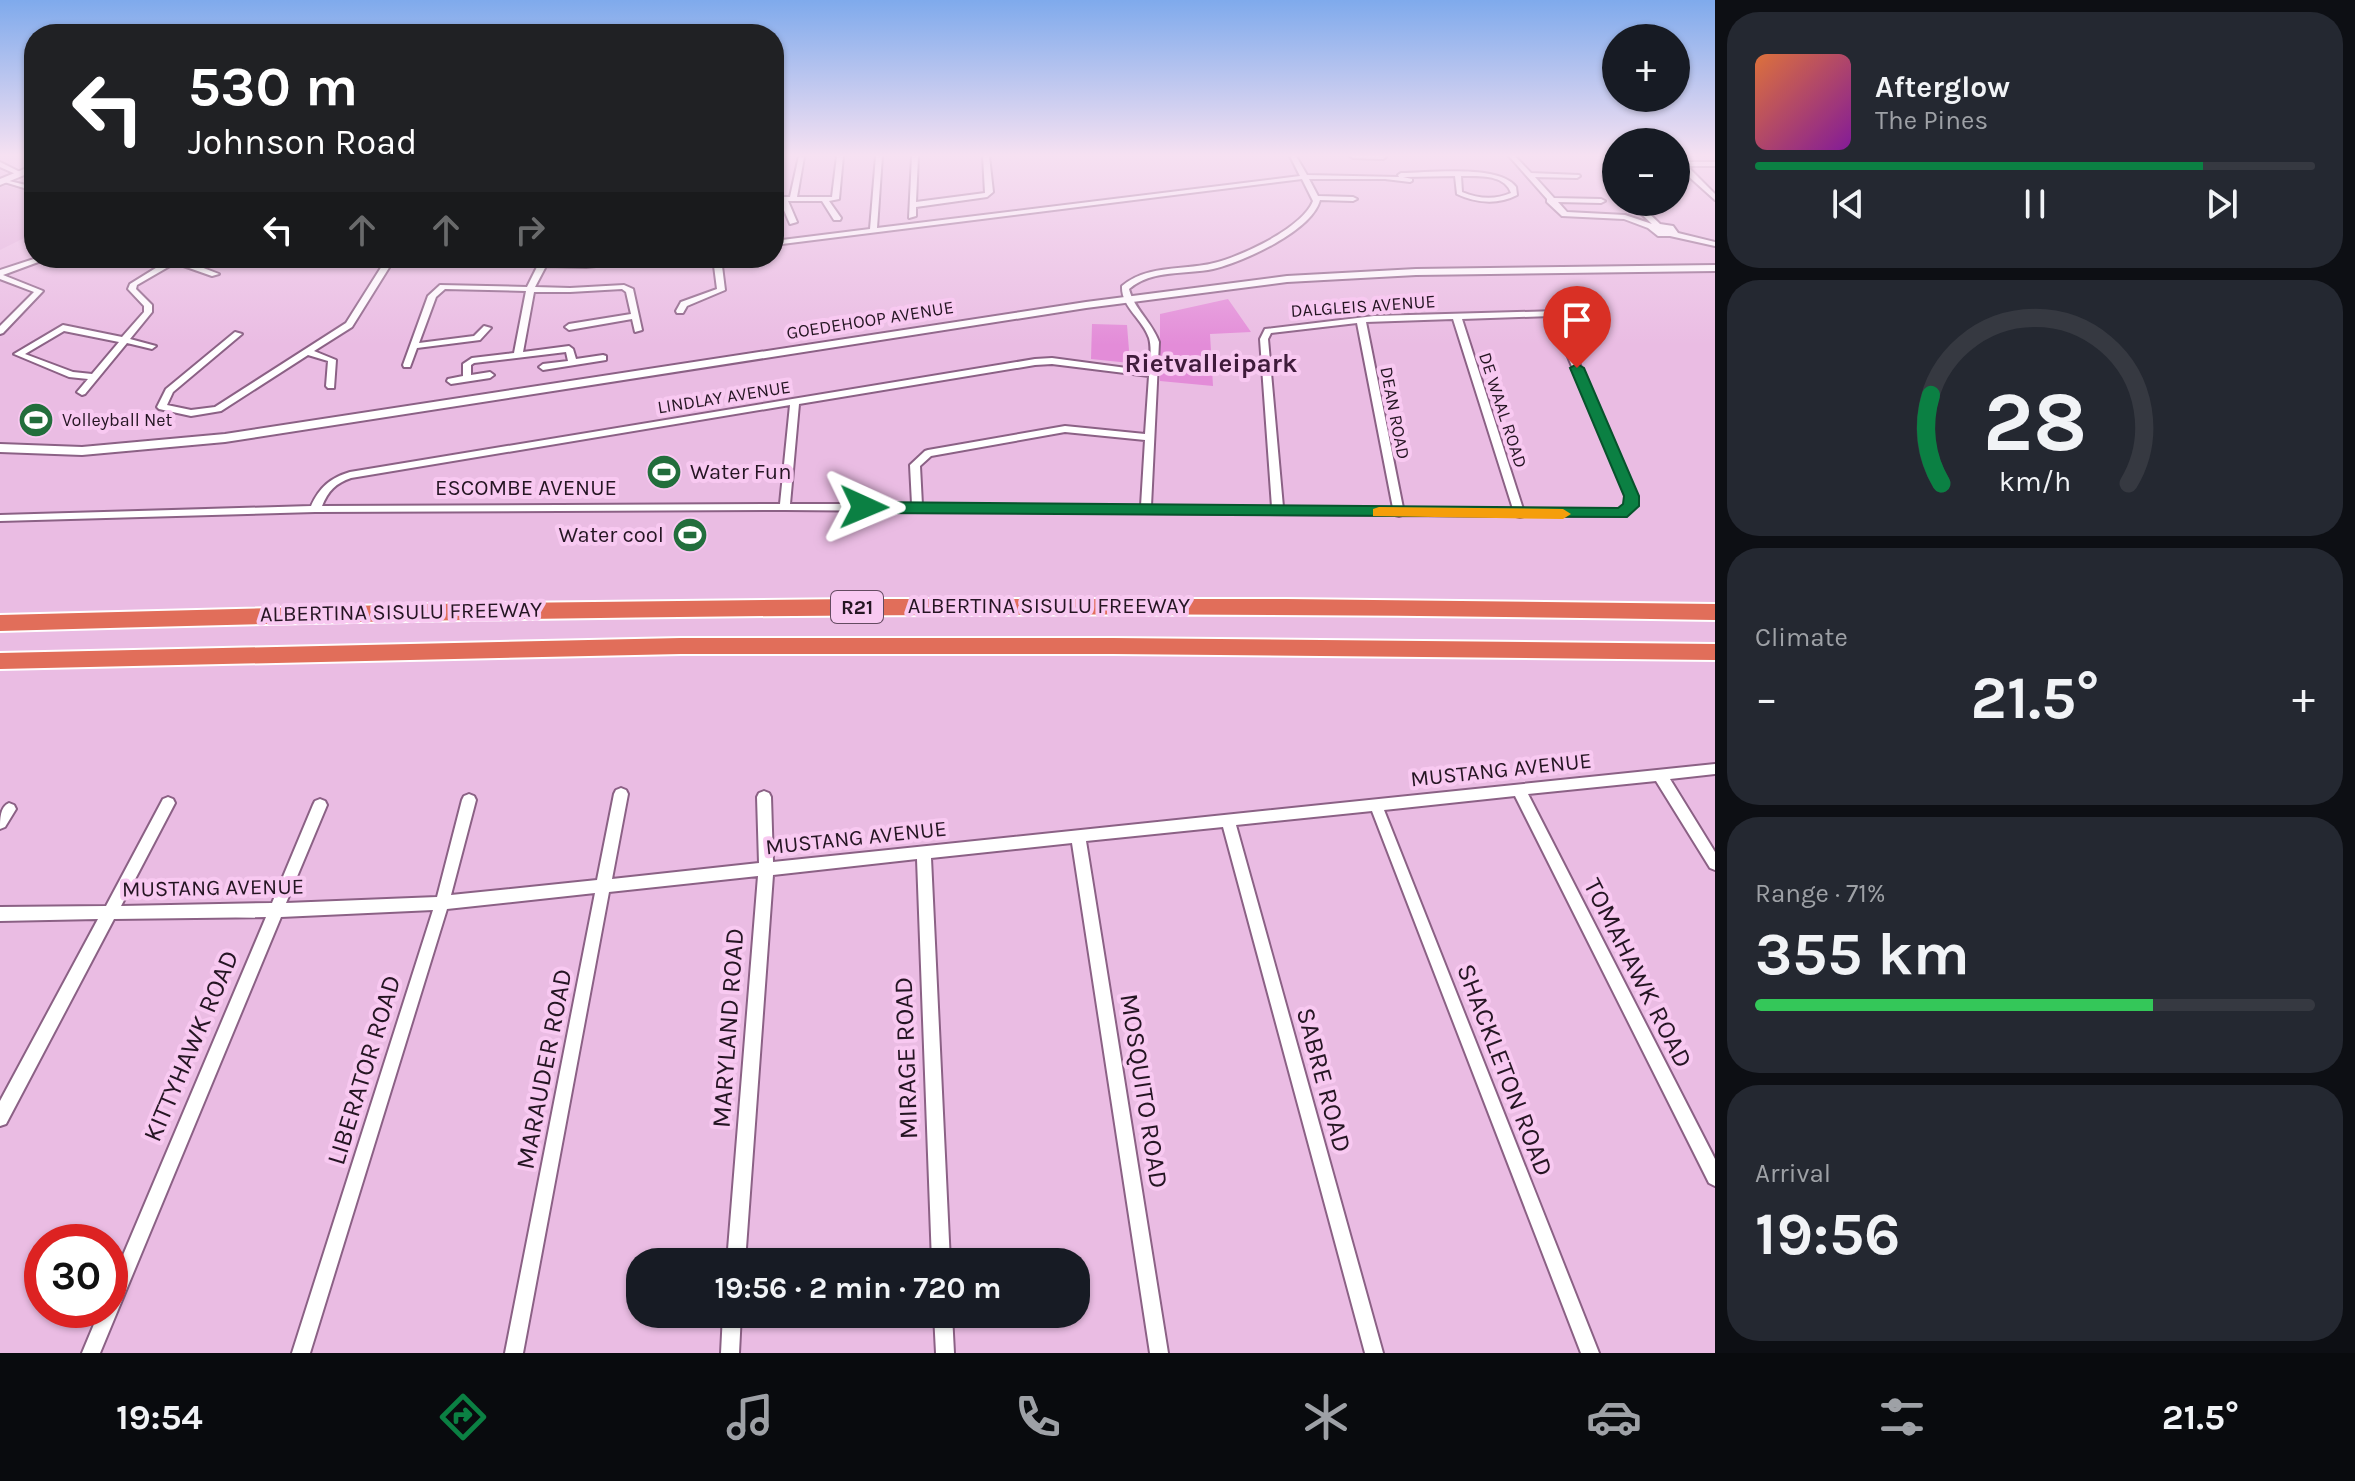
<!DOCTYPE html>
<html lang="en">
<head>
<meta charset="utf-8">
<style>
  body { margin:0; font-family:Karla,sans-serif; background:#242831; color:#f1f3f6; height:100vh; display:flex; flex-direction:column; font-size:30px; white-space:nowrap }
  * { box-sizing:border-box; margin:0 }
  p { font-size:26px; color:#9ea1a6 }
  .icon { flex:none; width:44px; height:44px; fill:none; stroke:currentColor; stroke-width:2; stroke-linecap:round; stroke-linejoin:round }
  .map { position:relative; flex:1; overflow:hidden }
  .details { display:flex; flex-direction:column; gap:12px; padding:12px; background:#0d0f14; width:640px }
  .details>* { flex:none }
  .guide { position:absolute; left:24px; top:24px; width:760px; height:244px; border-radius:32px; box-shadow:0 2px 6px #0004; background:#202124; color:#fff; overflow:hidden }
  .tools { position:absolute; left:1602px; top:24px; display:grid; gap:16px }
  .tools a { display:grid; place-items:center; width:88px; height:88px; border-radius:50%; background:#171b24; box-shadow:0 2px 6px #0004; font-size:40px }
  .speed { position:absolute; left:24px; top:1224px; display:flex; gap:16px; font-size:40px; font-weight:700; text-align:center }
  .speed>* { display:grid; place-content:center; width:104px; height:104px; border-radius:50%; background:#171b24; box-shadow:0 2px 6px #0004; line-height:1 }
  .speed .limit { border:12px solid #d22; background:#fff; color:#111 }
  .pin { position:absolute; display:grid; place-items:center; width:68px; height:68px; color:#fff; margin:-82px -34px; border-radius:50% 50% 50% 0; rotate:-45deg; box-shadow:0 0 8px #0007 }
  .pin .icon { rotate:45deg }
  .me { position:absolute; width:88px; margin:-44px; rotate:91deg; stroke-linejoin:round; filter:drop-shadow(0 0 6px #0008) }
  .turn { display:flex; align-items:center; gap:28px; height:168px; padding:0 32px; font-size:36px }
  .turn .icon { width:104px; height:104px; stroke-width:2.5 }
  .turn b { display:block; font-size:56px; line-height:68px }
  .lanes { display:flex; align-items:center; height:76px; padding:0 32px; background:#0003; justify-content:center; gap:40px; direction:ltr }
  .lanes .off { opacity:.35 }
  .big { font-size:60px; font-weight:700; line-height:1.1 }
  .details .tile { flex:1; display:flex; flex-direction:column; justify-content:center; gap:12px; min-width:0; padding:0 28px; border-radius:32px; background:#242831 }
  .details .dial { align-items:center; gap:0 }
  .dial svg { height:208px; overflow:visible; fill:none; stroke:#363941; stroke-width:7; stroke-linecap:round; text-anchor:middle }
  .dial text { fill:#f1f3f6; stroke:none }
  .song { display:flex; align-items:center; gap:24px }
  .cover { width:96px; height:96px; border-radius:12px; background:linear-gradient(135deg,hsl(20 70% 55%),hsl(290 70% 35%)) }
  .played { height:8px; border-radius:4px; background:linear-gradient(90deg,#0b8043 80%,#363941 80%) }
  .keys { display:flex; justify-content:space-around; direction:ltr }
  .heat { display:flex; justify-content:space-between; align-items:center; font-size:44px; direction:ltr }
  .charge { height:12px; border-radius:6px; background:linear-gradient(90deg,#34c759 71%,#363941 0) }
  .trip { position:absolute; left:626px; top:1248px; width:464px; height:80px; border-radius:32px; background:#171b24; box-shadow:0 2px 6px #0004; font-weight:700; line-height:80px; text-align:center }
  .dock { display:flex; height:128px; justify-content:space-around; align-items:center; background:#090b0e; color:#9ea1a6 }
  .dock .icon { width:56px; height:56px }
  .dock .on { color:#0b8043 }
  .dock b { font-size:36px; color:#f1f3f6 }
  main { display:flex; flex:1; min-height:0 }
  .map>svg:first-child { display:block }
  .built { fill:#e2afdb }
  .green { fill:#e38cd8 }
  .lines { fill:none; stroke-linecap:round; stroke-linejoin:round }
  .street-casing { stroke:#8b6185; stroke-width:4 }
  .secondary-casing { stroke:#8b6185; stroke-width:4 }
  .highway-casing { stroke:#fff; stroke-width:4 }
  .street { fill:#fff; fill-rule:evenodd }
  .secondary { fill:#fff; fill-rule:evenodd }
  .highway { fill:#e16e5a; fill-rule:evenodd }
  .route { fill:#0b8043; stroke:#07532c; stroke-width:2 }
  .slow { fill:#f59e0b }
  .labels { text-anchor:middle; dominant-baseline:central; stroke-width:8; stroke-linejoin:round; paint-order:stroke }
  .far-street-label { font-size:18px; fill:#251523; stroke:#f8c9f1 }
  .far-poi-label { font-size:18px; fill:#251523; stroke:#f8c9f1; text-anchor:start }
  .shield { fill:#f8c9f1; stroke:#644b61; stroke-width:2 }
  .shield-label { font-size:20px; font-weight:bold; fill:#251523 }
  .poi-label { font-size:22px; fill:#251523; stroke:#f8c9f1; text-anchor:start }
  .street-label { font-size:22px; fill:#251523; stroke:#f8c9f1 }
  .far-district-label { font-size:26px; font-weight:bold; fill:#3f1b3b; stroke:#f8c9f1 }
  .near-street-label { font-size:26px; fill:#251523; stroke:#f8c9f1 }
</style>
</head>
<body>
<main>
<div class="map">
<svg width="1715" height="1353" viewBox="0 0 1715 1353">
  <rect width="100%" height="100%" fill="#eabce3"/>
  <path class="built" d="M3 185 34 193V233L0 250V186Z"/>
  <path class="green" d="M1228 299 1251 332 1210 334 1213 386 1160 381V314Z
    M1092 324 1127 325 1130 363 1091 359Z"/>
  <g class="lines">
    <defs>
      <path id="street" d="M799 156 804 157 797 197H832L837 156H843L839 199 829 201 841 218 840 220H834L822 201H788L797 222 790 224 780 201H774V197H790Z
        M876 156H882L877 228 1300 176 1290 156H1296L1307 175 1399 177 1398 175 1401 173C1428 173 1499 164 1516 187L1517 195C1498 205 1476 203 1457 194L1455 176 1403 177 1412 179V181L1410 182 1385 179H1309L1318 196 1353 197 1357 199 1353 201 1320 200C1312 231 1243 262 1213 269 1185 275 1152 269 1129 289 1134 309 1152 322 1159 342L1151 506 1272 507 1260 339 1265 329 1374 316 1594 310H1597V314L1559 316 1636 496V506L1621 516H1524L1520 517 1516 516 1403 515 1399 516 1395 515 785 510 315 512 0 521V515L311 506C320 487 330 478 350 472L1035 359 1052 358 1149 371C1150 360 1152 348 1149 338 1143 319 1121 307 1122 286 1146 266 1176 270 1204 265 1234 261 1302 229 1313 201L1302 179 774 245V241L870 229ZM1461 176C1478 176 1505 174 1511 193 1495 200 1479 199 1462 192ZM1551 316 1626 496V505L1619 510 1523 509 1462 319ZM1453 319 1513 509 1403 508 1366 322ZM1357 323 1393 508 1283 507 1268 339 1271 333ZM1052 364 1149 376 1145 434 1065 426 928 450 925 451 910 465 912 504H790L799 404 1035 365ZM790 405 780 504 322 506C328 491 336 483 351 478ZM1065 432 1145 440 1141 506 922 505 920 466 931 456Z
        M912 156H918L916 202 985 193 983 156H989L993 192 987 197 916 207V216L909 218Z
        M1350 156H1385L1386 157 1383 159 1353 158Z
        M1509 156H1515L1531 173 1579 175 1580 176 1577 178 1535 177 1554 198 1601 199 1605 201 1601 203 1558 202 1567 212 1625 215 1652 224 1629 202H1637L1660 224 1673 226 1678 233 1715 242V246L1670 236H1658L1648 228 1624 219 1562 216 1547 202V199Z
        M0 162 22 173 23 174 18 175 0 167Z
        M1715 162V166H1687L1715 194V200L1676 165 1679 162Z
        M1616 169V174L1610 176 1616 182V188L1603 176Z
        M1 179 34 187V191L1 181Z
        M37 258H49L3 275 43 291 3 333 0 334V326L34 292 0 279V270Z
        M172 258H181L180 259 219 274 212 276 175 263 137 285 136 289 152 305V312L130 339 156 346 152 349 127 343 85 394 82 395 77 392 88 379 69 377 14 354 63 325 122 337 144 312V306L128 289 130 284ZM64 331 119 342 92 374 73 372 25 354Z
        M387 258H395L352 327 314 351 336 360 334 388H328L326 386 328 361 308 355 221 411 191 416 159 409 157 407 166 389 235 332 242 334 173 392 167 405 191 410 215 407 346 323Z
        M405 258H468L586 263 632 258H659L655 260 586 267 546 266 535 287 570 288 624 285 633 289 642 330 635 332 632 319 569 330 565 327 569 324 631 314 626 292 622 289 570 292H534L523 352 569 346 573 349 576 359 603 355 606 356V360L543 370 539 367 543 364 568 361 566 352 474 363 471 365V375L490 372 494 375 490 378 451 384 447 381 448 379 463 376V364L472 358 514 353 526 291 445 289 436 297 419 343 474 336 484 326 491 328 480 340 417 348 410 367H404L403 365 428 296 440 285 527 287 538 265 409 260Z
        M713 258H721L725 290 687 306 683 313H677L676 311 681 302 717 289Z
        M1715 764V774L1670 779 1715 852V870L1710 868 1656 781 1528 794 1715 1159V1186L1709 1183 1515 796 1384 810 1599 1353H1581L1372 811 1236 825 1383 1353H1365L1223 827 1086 841 1168 1353H1150L1072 843 931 858 950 1262H932L917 859 773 875 745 1262H727L758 876 609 892 523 1353H505L595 893 447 909 310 1353H292L433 910 281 917 100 1353H82L100 1310H110V1286L266 917 114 919 6 1124 0 1126V1101L98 919 0 921V907L106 906 163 799 168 797 173 799 175 803 121 906 272 903 313 805 315 801 320 799 325 801 327 805 286 903 437 897 462 800 464 796 469 794 474 796 476 800 451 895 597 880 614 794 616 790 621 788 626 790 628 794 612 879 759 863 757 797 759 793 764 791 769 793 771 797 773 862Z
        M9 803 14 805 16 809 5 827 0 829C0 819 0 807 9 803Z
        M723 1314H741L739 1353H721Z
        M934 1314H952L954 1353H936Z"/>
      <path id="secondary" d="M34 165V171L0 185V179Z
        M1715 265V271L1416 275 1287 282 1086 308 225 442 82 455 0 452V444L82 447 225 434 1086 302 1287 276 1416 269Z"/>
      <path id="highway" d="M857 599H1286L1715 604V620C1143 610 572 614 0 631V615L428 604Z
        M681 638H1113L1715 644V660L1113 654H681L0 669V653Z"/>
    </defs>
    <use href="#street" class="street-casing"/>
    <use href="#secondary" class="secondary-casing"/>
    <use href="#highway" class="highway-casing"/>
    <use href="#street" class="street"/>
    <use href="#secondary" class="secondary"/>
    <use href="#highway" class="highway"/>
  </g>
  <linearGradient id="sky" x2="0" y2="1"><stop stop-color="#7faaec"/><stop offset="0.45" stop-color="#f6e1f2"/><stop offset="1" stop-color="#f6e1f2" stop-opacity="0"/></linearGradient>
  <rect width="1715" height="345" fill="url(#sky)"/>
  <path class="route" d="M1577 364 1584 368 1639 496V506L1627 517 864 513 856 507 864 502 1618 508 1623 504 1624 496 1570 368Z"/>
  <path class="slow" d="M1379 507 1563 509 1571 514 1563 519 1373 516V509Z"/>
  <defs>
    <symbol id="stadium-disc" viewBox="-11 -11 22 22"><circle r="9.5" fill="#226e3c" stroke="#f8c9f1"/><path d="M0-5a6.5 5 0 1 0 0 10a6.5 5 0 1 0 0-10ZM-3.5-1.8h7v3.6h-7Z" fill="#fff"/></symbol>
  </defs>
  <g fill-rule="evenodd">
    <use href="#stadium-disc" x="16" y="400" width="40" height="40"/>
    <use href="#stadium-disc" x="644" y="452" width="40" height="40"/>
    <use href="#stadium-disc" x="670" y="515" width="40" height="40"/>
  </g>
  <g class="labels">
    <g class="far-street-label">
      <text transform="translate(1363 306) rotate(-4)">DALGLEIS AVENUE</text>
      <text transform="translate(870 320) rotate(-9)">GOEDEHOOP AVENUE</text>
      <text transform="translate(724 397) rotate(-9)">LINDLAY AVENUE</text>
      <text transform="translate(1503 410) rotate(72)">DE WAAL ROAD</text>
      <text transform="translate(1395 413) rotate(79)">DEAN ROAD</text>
    </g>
    <g class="far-poi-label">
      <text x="62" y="420">Volleyball Net</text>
    </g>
    <rect class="shield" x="831" y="591" width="52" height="32" rx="6"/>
    <g class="shield-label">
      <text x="857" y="607">R21</text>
    </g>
    <g class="poi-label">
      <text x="690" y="472">Water Fun</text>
      <text x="664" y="535" text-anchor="end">Water cool</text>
    </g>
    <g class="street-label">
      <text x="526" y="488">ESCOMBE AVENUE</text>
      <text x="1049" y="606">ALBERTINA SISULU FREEWAY</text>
      <text transform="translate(401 612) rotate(-1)">ALBERTINA SISULU FREEWAY</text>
      <text transform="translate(1501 770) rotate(-6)">MUSTANG AVENUE</text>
      <text transform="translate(856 838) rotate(-6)">MUSTANG AVENUE</text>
      <text transform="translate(213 888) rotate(-1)">MUSTANG AVENUE</text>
    </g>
    <g class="far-district-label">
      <text x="1211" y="363">Rietvalleipark</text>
    </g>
    <g class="near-street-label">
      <text transform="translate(1638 973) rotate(63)">TOMAHAWK ROAD</text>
      <text transform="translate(728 1028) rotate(-86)">MARYLAND ROAD</text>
      <text transform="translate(191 1046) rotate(-67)">KITTYHAWK ROAD</text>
      <text transform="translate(906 1058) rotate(-92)">MIRAGE ROAD</text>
      <text transform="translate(544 1069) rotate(-79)">MARAUDER ROAD</text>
      <text transform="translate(364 1070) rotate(-73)">LIBERATOR ROAD</text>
      <text transform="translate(1505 1070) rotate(69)">SHACKLETON ROAD</text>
      <text transform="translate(1324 1080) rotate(75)">SABRE ROAD</text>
      <text transform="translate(1144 1091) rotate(81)">MOSQUITO ROAD</text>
    </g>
  </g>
</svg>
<div class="tools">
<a>+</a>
<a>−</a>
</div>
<div class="speed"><div class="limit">30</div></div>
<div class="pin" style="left:1577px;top:368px;background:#d93025"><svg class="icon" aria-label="arrive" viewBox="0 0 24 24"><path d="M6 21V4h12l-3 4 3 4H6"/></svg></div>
<svg class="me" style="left:864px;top:507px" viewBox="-20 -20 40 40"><path d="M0-17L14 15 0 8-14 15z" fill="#0b8043" stroke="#fff" stroke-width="4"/></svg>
<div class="trip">19:56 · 2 min · 720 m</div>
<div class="guide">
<div class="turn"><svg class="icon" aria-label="left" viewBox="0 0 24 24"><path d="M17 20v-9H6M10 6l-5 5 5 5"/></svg><div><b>530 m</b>Johnson Road</div></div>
<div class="lanes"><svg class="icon" aria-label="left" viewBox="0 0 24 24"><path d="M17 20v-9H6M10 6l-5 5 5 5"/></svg><svg class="icon off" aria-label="ahead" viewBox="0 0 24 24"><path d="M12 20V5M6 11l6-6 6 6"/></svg><svg class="icon off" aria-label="ahead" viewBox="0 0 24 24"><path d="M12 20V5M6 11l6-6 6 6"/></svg><svg class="icon off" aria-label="right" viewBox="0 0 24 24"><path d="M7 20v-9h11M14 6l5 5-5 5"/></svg></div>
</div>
</div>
<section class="details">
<div class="tile">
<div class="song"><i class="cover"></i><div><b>Afterglow</b><p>The Pines</p></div></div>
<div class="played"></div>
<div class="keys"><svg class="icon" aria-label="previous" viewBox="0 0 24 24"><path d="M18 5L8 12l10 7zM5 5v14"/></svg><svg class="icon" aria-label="pause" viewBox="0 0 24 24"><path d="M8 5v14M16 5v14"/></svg><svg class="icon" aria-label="next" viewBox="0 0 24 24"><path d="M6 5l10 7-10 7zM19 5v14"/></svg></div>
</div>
<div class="tile dial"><svg viewBox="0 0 100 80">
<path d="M14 69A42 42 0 1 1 86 69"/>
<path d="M14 69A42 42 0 0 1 10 35" stroke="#0b8043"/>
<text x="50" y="56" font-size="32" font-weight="700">28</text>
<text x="50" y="72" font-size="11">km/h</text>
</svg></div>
<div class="tile"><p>Climate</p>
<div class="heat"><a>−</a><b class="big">21.5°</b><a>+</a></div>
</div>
<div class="tile"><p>Range · 71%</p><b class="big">355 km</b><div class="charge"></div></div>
<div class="tile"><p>Arrival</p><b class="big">19:56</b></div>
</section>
</main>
<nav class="dock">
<b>19:54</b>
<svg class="icon on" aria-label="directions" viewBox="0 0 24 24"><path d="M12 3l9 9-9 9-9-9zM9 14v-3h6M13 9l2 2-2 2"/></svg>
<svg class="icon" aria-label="music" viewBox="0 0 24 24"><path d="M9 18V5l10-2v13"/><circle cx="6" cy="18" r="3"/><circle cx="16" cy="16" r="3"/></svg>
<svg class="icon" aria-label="phone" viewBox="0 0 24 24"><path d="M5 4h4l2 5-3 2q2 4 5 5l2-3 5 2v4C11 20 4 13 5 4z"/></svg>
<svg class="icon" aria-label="climate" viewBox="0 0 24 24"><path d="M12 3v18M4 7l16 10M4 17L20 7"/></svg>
<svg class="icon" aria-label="car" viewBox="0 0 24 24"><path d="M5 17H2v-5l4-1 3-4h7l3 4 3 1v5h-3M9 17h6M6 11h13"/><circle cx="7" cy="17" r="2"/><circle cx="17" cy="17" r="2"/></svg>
<svg class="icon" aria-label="filters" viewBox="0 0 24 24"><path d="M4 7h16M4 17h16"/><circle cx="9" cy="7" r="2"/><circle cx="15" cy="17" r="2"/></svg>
<b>21.5°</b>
</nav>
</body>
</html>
